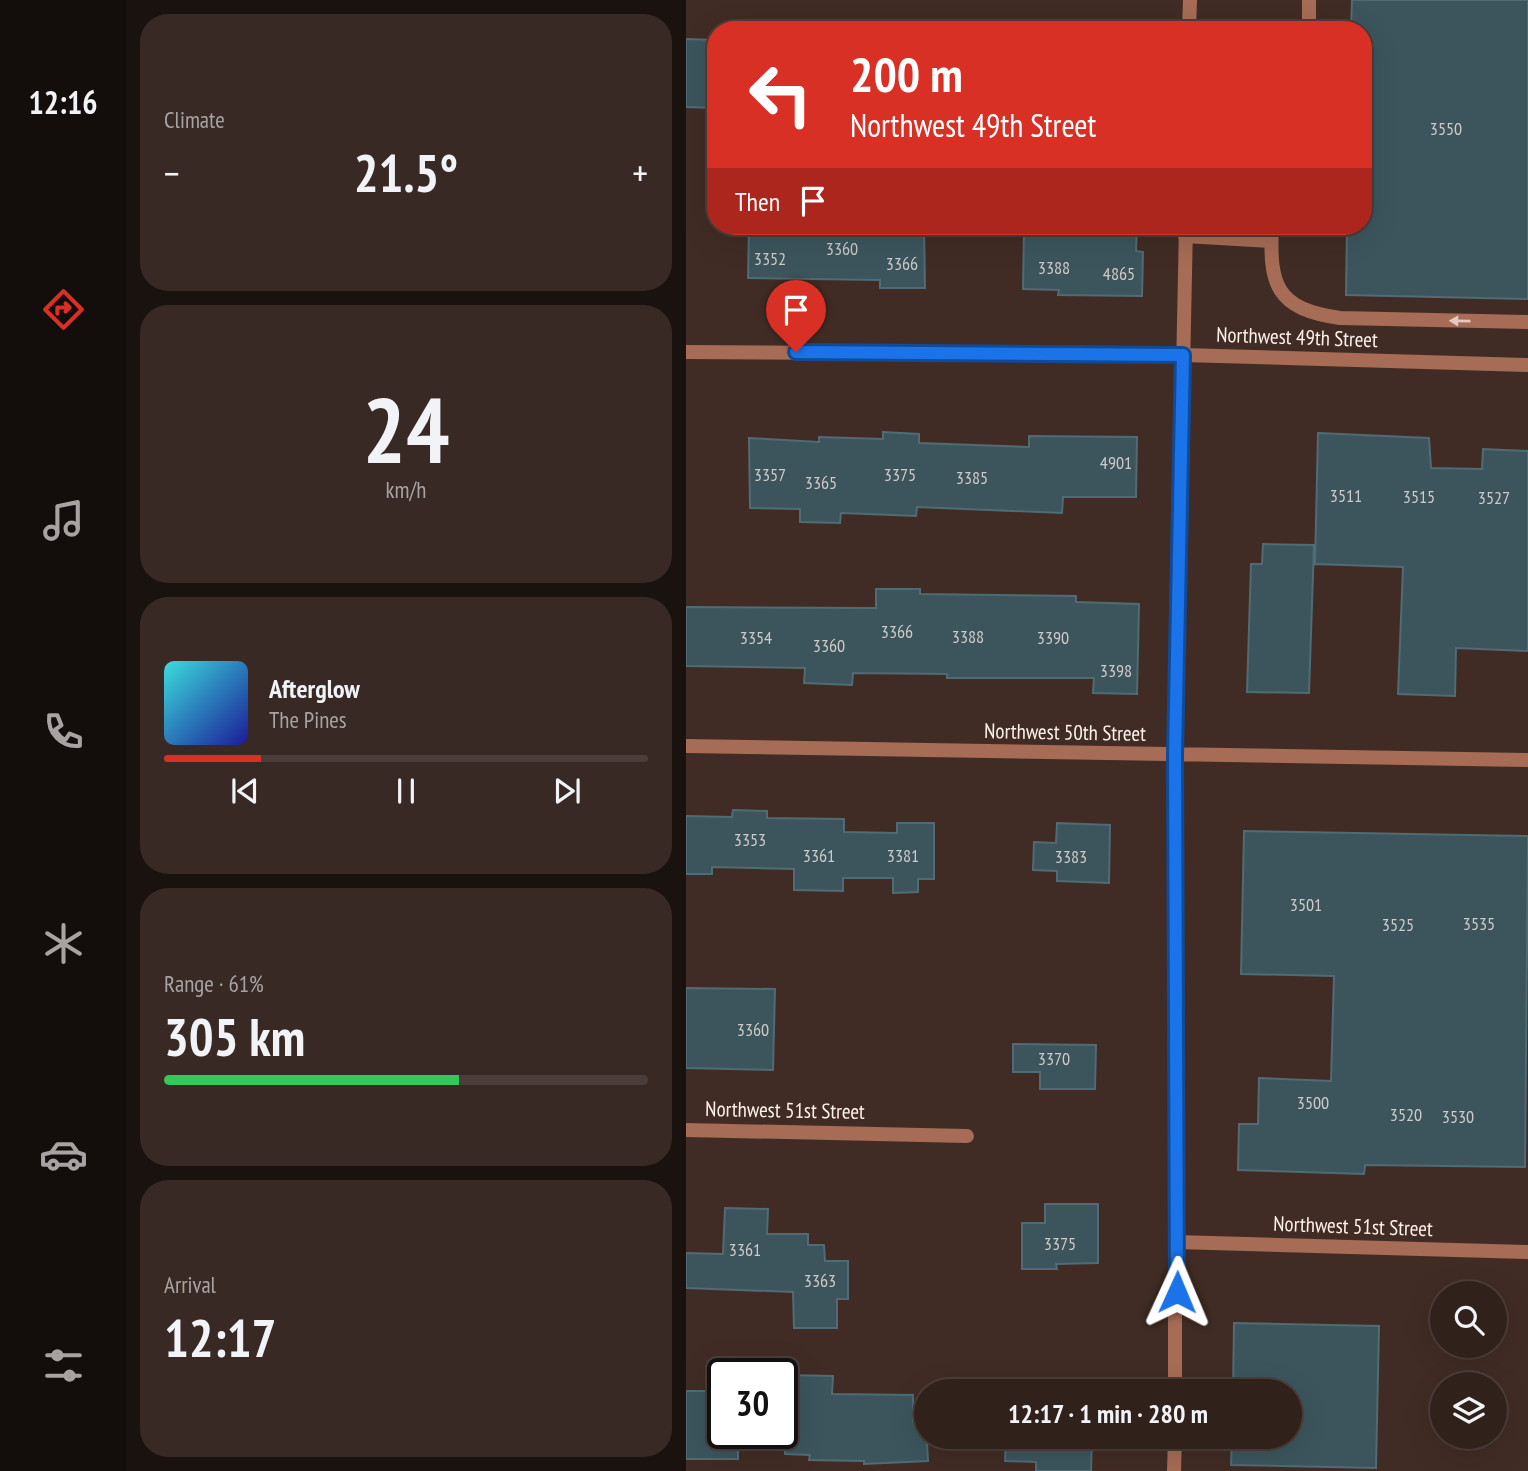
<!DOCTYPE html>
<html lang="en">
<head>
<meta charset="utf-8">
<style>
  body { margin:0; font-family:"PT Sans Narrow",sans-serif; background:#382924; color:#f1f3f6; height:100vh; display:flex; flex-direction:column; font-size:26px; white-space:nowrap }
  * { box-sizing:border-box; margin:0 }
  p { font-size:23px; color:#a8a3a3 }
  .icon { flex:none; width:38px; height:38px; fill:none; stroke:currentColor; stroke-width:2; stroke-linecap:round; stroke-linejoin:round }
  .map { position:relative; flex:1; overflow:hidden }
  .drawer { display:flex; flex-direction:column; gap:14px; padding:14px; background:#1a120f; width:560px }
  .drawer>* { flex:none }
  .guide { position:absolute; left:21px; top:21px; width:665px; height:214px; border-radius:28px; box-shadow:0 7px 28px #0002,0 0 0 2px #4b3e3a; background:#d93025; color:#fff; overflow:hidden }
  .buttons { position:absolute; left:744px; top:1281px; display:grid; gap:14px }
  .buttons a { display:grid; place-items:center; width:77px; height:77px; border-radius:50%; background:#30211b; box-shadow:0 7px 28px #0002,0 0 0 2px #4b3e3a; font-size:35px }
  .speed { position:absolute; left:21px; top:1358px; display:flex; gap:14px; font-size:35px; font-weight:700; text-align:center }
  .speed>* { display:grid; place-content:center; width:91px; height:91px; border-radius:50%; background:#30211b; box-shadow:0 7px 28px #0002,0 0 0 2px #4b3e3a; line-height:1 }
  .speed .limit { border:4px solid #111; border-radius:10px; background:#fff; color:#111 }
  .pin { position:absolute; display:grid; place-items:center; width:60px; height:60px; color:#fff; margin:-72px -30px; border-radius:50% 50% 50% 0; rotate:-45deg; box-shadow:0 0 7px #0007 }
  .pin .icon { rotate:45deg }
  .me { position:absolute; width:77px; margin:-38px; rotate:1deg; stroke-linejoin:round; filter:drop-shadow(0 0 5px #0008) }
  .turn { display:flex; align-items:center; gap:24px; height:147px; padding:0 28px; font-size:32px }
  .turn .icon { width:91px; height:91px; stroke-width:2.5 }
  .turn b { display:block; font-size:49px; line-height:60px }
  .then { display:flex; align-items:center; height:66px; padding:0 28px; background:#0003; gap:14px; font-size:26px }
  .big { font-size:52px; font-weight:700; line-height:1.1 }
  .drawer .widget { flex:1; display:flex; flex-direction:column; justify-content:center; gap:10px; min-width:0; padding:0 24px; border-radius:28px; background:#382924 }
  .drawer .dial { align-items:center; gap:0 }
  .dial b { font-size:91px; line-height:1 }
  .song { display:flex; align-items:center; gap:21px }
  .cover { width:84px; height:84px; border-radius:10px; background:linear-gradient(135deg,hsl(180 70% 55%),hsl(240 70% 35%)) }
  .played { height:7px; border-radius:4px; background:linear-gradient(90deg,#d93025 20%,#4b3e3a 20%) }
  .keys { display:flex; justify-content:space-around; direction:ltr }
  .heat { display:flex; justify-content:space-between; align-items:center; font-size:38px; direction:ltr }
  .charge { height:10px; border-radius:5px; background:linear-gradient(90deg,#34c759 61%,#4b3e3a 0) }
  .trip { position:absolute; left:228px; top:1379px; width:388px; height:70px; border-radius:35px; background:#30211b; box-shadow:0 7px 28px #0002,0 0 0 2px #4b3e3a; font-weight:700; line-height:70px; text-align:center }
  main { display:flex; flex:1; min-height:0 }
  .menu { display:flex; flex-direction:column; width:126px; justify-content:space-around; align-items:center; background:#130d0b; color:#a8a3a3 }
  .menu .icon { width:49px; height:49px }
  .menu .active { color:#d93025 }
  .menu b { font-size:32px; color:#f1f3f6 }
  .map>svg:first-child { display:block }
  .building { fill:#3c555d; stroke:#516b74; stroke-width:2 }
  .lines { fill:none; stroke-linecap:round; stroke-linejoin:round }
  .service { stroke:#a66c55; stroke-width:14 }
  .minor { stroke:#a66c55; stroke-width:14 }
  .oneway { fill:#e4c9be }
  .route-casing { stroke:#114b97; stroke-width:18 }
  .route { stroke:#1a73e8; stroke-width:12 }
  .labels { text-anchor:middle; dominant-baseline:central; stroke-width:7; stroke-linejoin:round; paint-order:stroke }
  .number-label { font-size:18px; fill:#cecac8 }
  .street-label { font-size:21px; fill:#fef1eb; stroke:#402c24 }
</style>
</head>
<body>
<main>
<nav class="menu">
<b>12:16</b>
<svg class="icon active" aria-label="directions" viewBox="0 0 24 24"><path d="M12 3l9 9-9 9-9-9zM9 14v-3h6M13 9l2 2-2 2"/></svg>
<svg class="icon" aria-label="music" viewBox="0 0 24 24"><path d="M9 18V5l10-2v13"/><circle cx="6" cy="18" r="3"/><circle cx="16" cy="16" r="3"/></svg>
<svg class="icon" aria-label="phone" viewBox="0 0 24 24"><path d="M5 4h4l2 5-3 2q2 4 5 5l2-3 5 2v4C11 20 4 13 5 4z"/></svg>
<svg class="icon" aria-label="climate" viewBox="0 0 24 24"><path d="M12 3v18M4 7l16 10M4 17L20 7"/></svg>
<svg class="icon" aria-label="car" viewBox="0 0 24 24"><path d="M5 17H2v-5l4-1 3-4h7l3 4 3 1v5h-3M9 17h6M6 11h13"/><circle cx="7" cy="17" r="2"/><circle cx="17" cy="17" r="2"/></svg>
<svg class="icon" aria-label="filters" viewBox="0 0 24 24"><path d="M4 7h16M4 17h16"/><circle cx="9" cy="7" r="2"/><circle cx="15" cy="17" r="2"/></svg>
</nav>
<section class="drawer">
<div class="widget"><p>Climate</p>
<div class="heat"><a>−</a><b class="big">21.5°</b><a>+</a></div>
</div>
<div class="widget dial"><b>24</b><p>km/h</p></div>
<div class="widget">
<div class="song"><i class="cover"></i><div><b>Afterglow</b><p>The Pines</p></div></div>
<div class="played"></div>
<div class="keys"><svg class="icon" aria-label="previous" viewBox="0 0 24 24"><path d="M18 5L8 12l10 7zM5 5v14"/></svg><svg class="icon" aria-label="pause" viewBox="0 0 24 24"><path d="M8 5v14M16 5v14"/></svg><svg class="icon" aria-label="next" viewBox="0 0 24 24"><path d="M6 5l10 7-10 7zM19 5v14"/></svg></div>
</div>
<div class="widget"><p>Range · 61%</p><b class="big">305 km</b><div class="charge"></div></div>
<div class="widget"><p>Arrival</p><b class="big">12:17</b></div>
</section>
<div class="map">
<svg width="842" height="1471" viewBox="0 0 842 1471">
  <rect width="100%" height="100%" fill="#402c24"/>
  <path class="building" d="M666 0H842V299L660 295 661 226H677V30H665Z
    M0 39 30 40 29 108 0 107Z
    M63 226H238L239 288H194V280L62 278Z
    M410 226H451L450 251 457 252 456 296 372 295 373 290 337 289 338 228 410 230Z
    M197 432 233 434V443L343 447V436L451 437 450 497H377L376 513 231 507 230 516 155 513 154 523 114 522V509L64 508 63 438 133 442V437L197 439Z
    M632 433 743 438 745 468 796 469 797 449 842 451V651L770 648 769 696 712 694 717 567 629 564Z
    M577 544 628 545 623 693 561 692 565 564H576Z
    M190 589H234V594L390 596V602L453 604 451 694 407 693 408 678H261V674L167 673 166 685 118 683 119 668 0 666V607L190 608Z
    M47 810 81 811V818L158 819V832L211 833V823H248V879H232V892L207 893V878H157V891L108 890V869L26 867V874H0V816L46 817Z
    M371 823 424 825 423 883 371 881V871L347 870 348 842 370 843Z
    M558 831 842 836 839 1167 679 1165 678 1174 552 1170 553 1124H572L573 1078 645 1081 648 976 555 974Z
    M0 988 89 989 87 1070 0 1068Z
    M327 1044 410 1045 409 1089H354V1072H327Z
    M359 1204H412V1263L370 1264 371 1269H336V1223H359Z
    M39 1208 82 1209 81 1234H122V1245H138L139 1261H162V1299H151V1328H108L107 1292 0 1288V1253L37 1254Z
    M548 1323 693 1326 690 1468 545 1465 546 1437H604V1391H547Z
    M101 1375 147 1376 146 1394 227 1395V1422H240L242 1461 178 1464V1461L123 1460 124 1455 99 1454Z
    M0 1391H37V1433H52V1459H0Z
    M320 1437H406L405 1471H350V1462L319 1461Z"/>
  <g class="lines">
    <path class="service" d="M623 30V0
      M586 226C583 285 590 309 654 318L842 322
      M499 236 585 241"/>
    <path class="minor" d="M503 30 504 0
      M0 352 497 355 842 365
      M0 746 842 760
      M0 1130 281 1136
      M491 1242 842 1252
      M489 1391V755L500 226
      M488 1471 489 1437"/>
  </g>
  <defs><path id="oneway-solid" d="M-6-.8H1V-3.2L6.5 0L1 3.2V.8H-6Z" transform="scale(1.75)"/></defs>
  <use class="oneway" href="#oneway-solid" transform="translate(774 321) rotate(-179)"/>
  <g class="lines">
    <defs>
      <path id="route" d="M110 352 497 355 489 755 491 1292"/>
    </defs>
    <use href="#route" class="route-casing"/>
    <use href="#route" class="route"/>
  </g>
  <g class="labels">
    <g class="number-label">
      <text x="760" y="128">3550</text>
      <text x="156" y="248">3360</text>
      <text x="84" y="258">3352</text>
      <text x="216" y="263">3366</text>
      <text x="368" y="267">3388</text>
      <text x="433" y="273">4865</text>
      <text x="430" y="462">4901</text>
      <text x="84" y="474">3357</text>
      <text x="214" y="474">3375</text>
      <text x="286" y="477">3385</text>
      <text x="135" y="482">3365</text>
      <text x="660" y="495">3511</text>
      <text x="733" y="496">3515</text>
      <text x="808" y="497">3527</text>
      <text x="211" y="631">3366</text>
      <text x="282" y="636">3388</text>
      <text x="70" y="637">3354</text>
      <text x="367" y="637">3390</text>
      <text x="143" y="645">3360</text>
      <text x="430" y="670">3398</text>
      <text x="64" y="839">3353</text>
      <text x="133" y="855">3361</text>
      <text x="217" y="855">3381</text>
      <text x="385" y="856">3383</text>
      <text x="620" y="904">3501</text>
      <text x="793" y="923">3535</text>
      <text x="712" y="924">3525</text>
      <text x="67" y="1029">3360</text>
      <text x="368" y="1058">3370</text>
      <text x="627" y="1102">3500</text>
      <text x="720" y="1114">3520</text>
      <text x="772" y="1116">3530</text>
      <text x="374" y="1243">3375</text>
      <text x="59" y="1249">3361</text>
      <text x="134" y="1280">3363</text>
    </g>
    <g class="street-label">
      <text transform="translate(611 337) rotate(2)">Northwest 49th Street</text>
      <text transform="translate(379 732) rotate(1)">Northwest 50th Street</text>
      <text transform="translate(99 1110) rotate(1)">Northwest 51st Street</text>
      <text transform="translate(667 1226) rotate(2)">Northwest 51st Street</text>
    </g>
  </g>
</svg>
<div class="buttons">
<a><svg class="icon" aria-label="search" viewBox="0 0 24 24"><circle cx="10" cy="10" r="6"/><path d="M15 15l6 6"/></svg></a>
<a><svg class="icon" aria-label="layers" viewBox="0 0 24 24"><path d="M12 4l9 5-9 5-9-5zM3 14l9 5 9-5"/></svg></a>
</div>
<div class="speed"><div class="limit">30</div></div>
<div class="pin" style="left:110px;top:352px;background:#d93025"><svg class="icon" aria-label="arrive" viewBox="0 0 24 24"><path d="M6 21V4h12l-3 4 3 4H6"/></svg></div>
<svg class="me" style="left:491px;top:1292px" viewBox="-20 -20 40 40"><path d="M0-17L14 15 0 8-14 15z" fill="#1a73e8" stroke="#fff" stroke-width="4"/></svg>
<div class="trip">12:17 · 1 min · 280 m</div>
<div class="guide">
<div class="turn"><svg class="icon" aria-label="left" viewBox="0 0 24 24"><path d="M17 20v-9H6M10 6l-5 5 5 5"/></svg><div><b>200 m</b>Northwest 49th Street</div></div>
<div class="then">Then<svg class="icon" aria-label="arrive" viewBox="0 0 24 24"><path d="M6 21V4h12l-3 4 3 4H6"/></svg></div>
</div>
</div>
</main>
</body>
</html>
